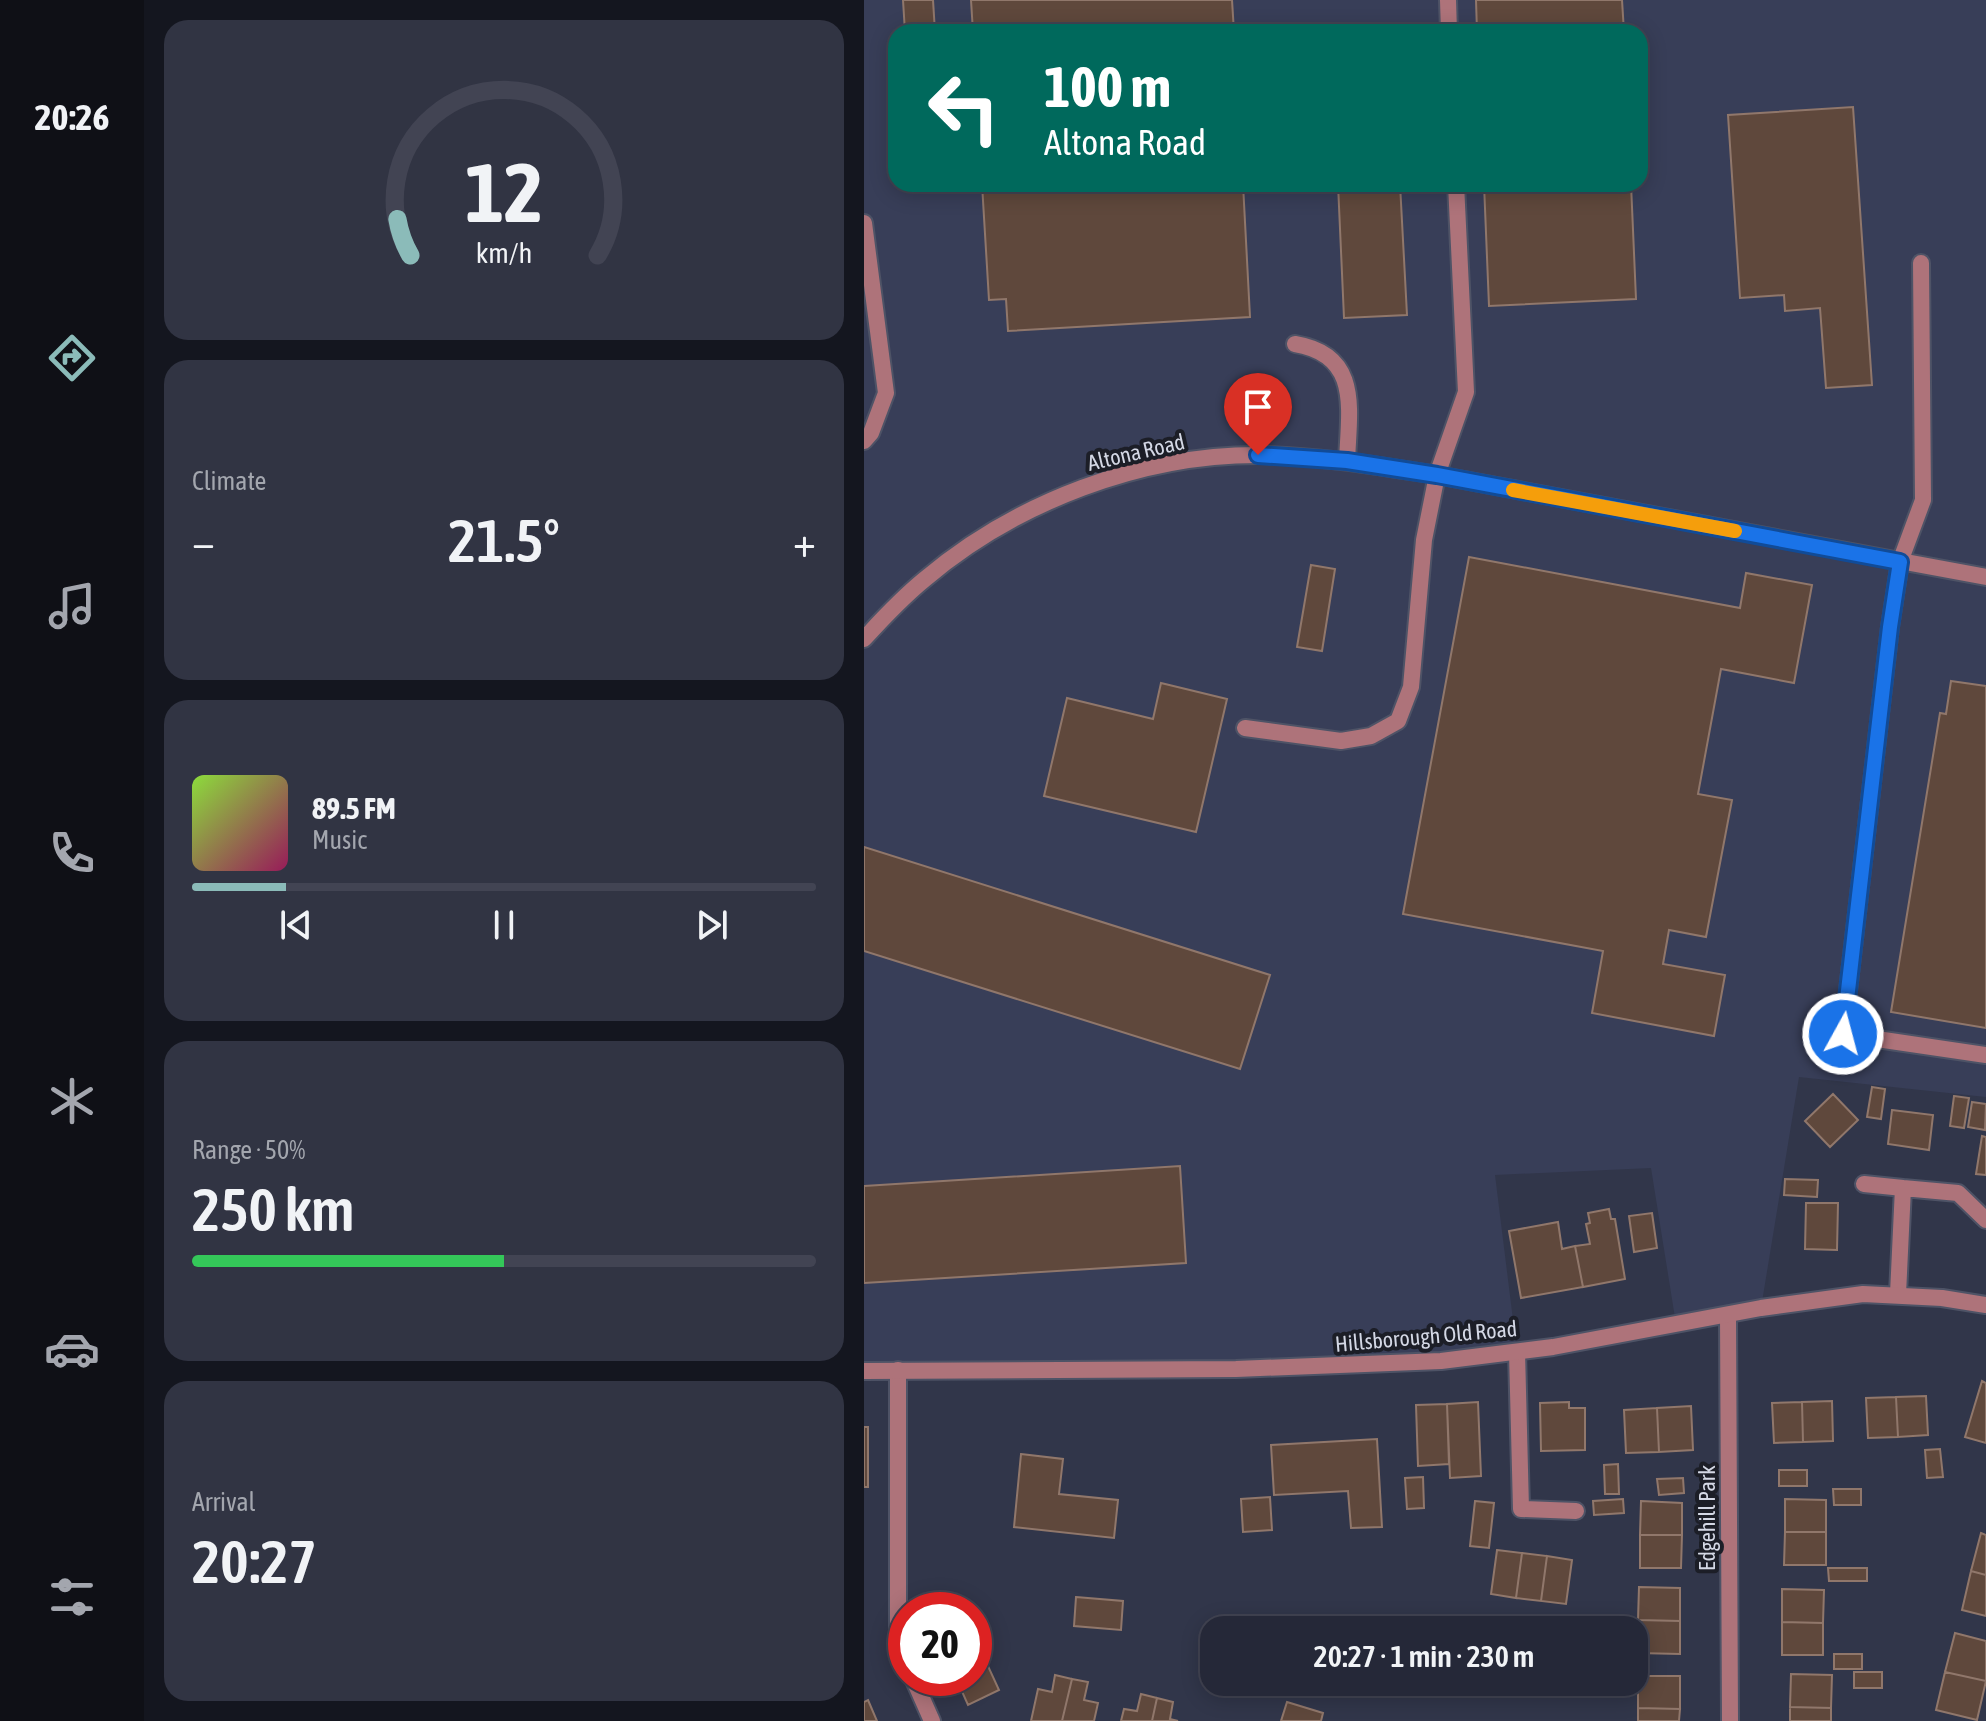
<!DOCTYPE html>
<html lang="en">
<head>
<meta charset="utf-8">
<style>
  body { margin:0; font-family:"Asap Condensed",sans-serif; background:#313443; color:#f1f3f6; height:100vh; display:flex; flex-direction:column; font-size:30px; white-space:nowrap }
  * { box-sizing:border-box; margin:0 }
  p { font-size:26px; color:#a3a6ae }
  .icon { flex:none; width:44px; height:44px; fill:none; stroke:currentColor; stroke-width:2; stroke-linecap:round; stroke-linejoin:round }
  .map { position:relative; flex:1; overflow:hidden }
  .details { display:flex; flex-direction:column; gap:20px; padding:20px; background:#14161f; width:720px }
  .details>* { flex:none }
  .banner { position:absolute; left:24px; top:24px; width:760px; height:168px; border-radius:24px; box-shadow:0 4px 20px #0003,0 0 0 2px #424453; background:#00695c; color:#fff; overflow:hidden }
  .speed { position:absolute; left:24px; top:1592px; display:flex; gap:16px; font-size:40px; font-weight:700; text-align:center }
  .speed>* { display:grid; place-content:center; width:104px; height:104px; border-radius:50%; background:#252838; box-shadow:0 4px 20px #0003,0 0 0 2px #424453; line-height:1 }
  .speed .limit { border:12px solid #d22; background:#fff; color:#111 }
  .pin { position:absolute; display:grid; place-items:center; width:68px; height:68px; color:#fff; margin:-82px -34px; border-radius:50% 50% 50% 0; rotate:-45deg; box-shadow:0 0 8px #0007 }
  .pin .icon { rotate:45deg }
  .me { position:absolute; width:88px; margin:-44px; rotate:7deg; stroke-linejoin:round; filter:drop-shadow(0 0 6px #0008) }
  .turn { display:flex; align-items:center; gap:28px; height:168px; padding:0 24px; font-size:36px }
  .turn .icon { width:104px; height:104px; stroke-width:2.5 }
  .turn b { display:block; font-size:56px; line-height:68px }
  .big { font-size:60px; font-weight:600; line-height:1.1 }
  .details .card { flex:1; display:flex; flex-direction:column; justify-content:center; gap:12px; min-width:0; padding:0 28px; border-radius:24px; background:#313443 }
  .details .dial { align-items:center; gap:0 }
  .dial svg { height:208px; overflow:visible; fill:none; stroke:#424453; stroke-width:7; stroke-linecap:round; text-anchor:middle }
  .dial text { fill:#f1f3f6; stroke:none }
  .song { display:flex; align-items:center; gap:24px }
  .cover { width:96px; height:96px; border-radius:12px; background:linear-gradient(135deg,hsl(90 70% 55%),hsl(330 70% 35%)) }
  .played { height:8px; border-radius:4px; background:linear-gradient(90deg,#8bbbb9 15%,#424453 15%) }
  .keys { display:flex; justify-content:space-around; direction:ltr }
  .heat { display:flex; justify-content:space-between; align-items:center; font-size:44px; direction:ltr }
  .charge { height:12px; border-radius:6px; background:linear-gradient(90deg,#34c759 50%,#424453 0) }
  .trip { position:absolute; left:336px; top:1616px; width:448px; height:80px; border-radius:24px; background:#252838; box-shadow:0 4px 20px #0003,0 0 0 2px #424453; font-weight:600; line-height:80px; text-align:center }
  main { display:flex; flex:1; min-height:0 }
  .tabs { display:flex; flex-direction:column; width:144px; justify-content:space-around; align-items:center; background:#0f1016; color:#a3a6ae }
  .tabs .icon { width:56px; height:56px }
  .tabs .active { color:#8bbbb9 }
  .tabs b { font-size:36px; color:#f1f3f6 }
  .map>svg:first-child { display:block }
  .built { fill:#383e58; fill-rule:evenodd }
  .building { fill:#5f483c; stroke:#90776b; stroke-width:2 }
  .lines { fill:none; stroke-linecap:round; stroke-linejoin:round }
  .service-casing { stroke:#4e5366; stroke-width:20 }
  .minor-casing { stroke:#4e5366; stroke-width:20 }
  .tertiary-casing { stroke:#4e5366; stroke-width:20 }
  .service { stroke:#ae737a; stroke-width:16 }
  .minor { stroke:#ae737a; stroke-width:16 }
  .tertiary { stroke:#ae737a; stroke-width:16 }
  .route-casing { stroke:#114b97; stroke-width:20 }
  .route { stroke:#1a73e8; stroke-width:14 }
  .slow { stroke:#f59e0b; stroke-width:14 }
  .labels { text-anchor:middle; dominant-baseline:central; stroke-width:8; stroke-linejoin:round; paint-order:stroke }
  .street-label { font-size:22px; fill:#d4d8e5; stroke:#1c1e27 }
</style>
</head>
<body>
<main>
<nav class="tabs">
<b>20:26</b>
<svg class="icon active" aria-label="directions" viewBox="0 0 24 24"><path d="M12 3l9 9-9 9-9-9zM9 14v-3h6M13 9l2 2-2 2"/></svg>
<svg class="icon" aria-label="music" viewBox="0 0 24 24"><path d="M9 18V5l10-2v13"/><circle cx="6" cy="18" r="3"/><circle cx="16" cy="16" r="3"/></svg>
<svg class="icon" aria-label="phone" viewBox="0 0 24 24"><path d="M5 4h4l2 5-3 2q2 4 5 5l2-3 5 2v4C11 20 4 13 5 4z"/></svg>
<svg class="icon" aria-label="climate" viewBox="0 0 24 24"><path d="M12 3v18M4 7l16 10M4 17L20 7"/></svg>
<svg class="icon" aria-label="car" viewBox="0 0 24 24"><path d="M5 17H2v-5l4-1 3-4h7l3 4 3 1v5h-3M9 17h6M6 11h13"/><circle cx="7" cy="17" r="2"/><circle cx="17" cy="17" r="2"/></svg>
<svg class="icon" aria-label="filters" viewBox="0 0 24 24"><path d="M4 7h16M4 17h16"/><circle cx="9" cy="7" r="2"/><circle cx="15" cy="17" r="2"/></svg>
</nav>
<section class="details">
<div class="card dial"><svg viewBox="0 0 100 80">
<path d="M14 69A42 42 0 1 1 86 69"/>
<path d="M14 69A42 42 0 0 1 9 55" stroke="#8bbbb9"/>
<text x="50" y="56" font-size="32" font-weight="700">12</text>
<text x="50" y="72" font-size="11">km/h</text>
</svg></div>
<div class="card"><p>Climate</p>
<div class="heat"><a>−</a><b class="big">21.5°</b><a>+</a></div>
</div>
<div class="card">
<div class="song"><i class="cover"></i><div><b>89.5 FM</b><p>Music</p></div></div>
<div class="played"></div>
<div class="keys"><svg class="icon" aria-label="previous" viewBox="0 0 24 24"><path d="M18 5L8 12l10 7zM5 5v14"/></svg><svg class="icon" aria-label="pause" viewBox="0 0 24 24"><path d="M8 5v14M16 5v14"/></svg><svg class="icon" aria-label="next" viewBox="0 0 24 24"><path d="M6 5l10 7-10 7zM19 5v14"/></svg></div>
</div>
<div class="card"><p>Range · 50%</p><b class="big">250 km</b><div class="charge"></div></div>
<div class="card"><p>Arrival</p><b class="big">20:27</b></div>
</section>
<div class="map">
<svg width="1122" height="1721" viewBox="0 0 1122 1721">
  <rect width="100%" height="100%" fill="#31364a"/>
  <path class="built" d="M0 0H1122V1097L935 1077 897 1308 812 1324 787 1168 631 1175 653 1352 577 1361 0 1371ZM32 32H776V184H32Z"/>
  <path class="building" d="M39 0H69L71 32H41Z
    M107 0H368L370 32H109Z
    M612 0H758L760 32H613Z
    M989 107 1008 385 962 388 956 308 921 311 920 295 876 298 864 115Z
    M118 184H379L386 317 144 331 142 299 125 300Z
    M474 184H536L543 315 480 318Z
    M620 184H767L772 299 625 306Z
    M605 557 876 608 882 573 948 585 930 683 857 669 834 794 868 800 842 937 805 930 799 964 861 975 850 1036 728 1013 739 951 539 914Z
    M447 565 471 569 458 651 433 647Z
    M1087 681 1122 686V1028L1027 1012 1076 713 1082 714Z
    M297 683 363 699 332 832 180 796 203 698 289 719Z
    M0 847 406 975 376 1069 0 951Z
    M1008 1087 1021 1089 1017 1119 1003 1117Z
    M969 1094 994 1120 966 1147 941 1121Z
    M1090 1096 1105 1098 1100 1128 1086 1126Z
    M1108 1102 1122 1104 1121 1130 1104 1127Z
    M1028 1110 1069 1115 1065 1150 1024 1144Z
    M1118 1136 1122 1137V1175L1112 1174Z
    M316 1166 322 1263 0 1283V1186Z
    M921 1179 954 1180 953 1197 920 1195Z
    M942 1203H974L973 1250 941 1249Z
    M745 1209 747 1219H751L761 1279 719 1287 711 1246 726 1244 722 1224 726 1223 724 1213Z
    M788 1213 793 1248 770 1252 765 1216Z
    M694 1222 698 1249 711 1246 719 1287 657 1298 645 1231Z
    M1118 1381 1122 1383V1443L1101 1437Z
    M1062 1396 1064 1435 1034 1437 1032 1397Z
    M1032 1397 1034 1437 1004 1438 1002 1398Z
    M968 1401 969 1441 939 1442 938 1402Z
    M614 1402 617 1476 586 1478 583 1404Z
    M705 1402V1408H721V1450L677 1451 676 1403Z
    M938 1402 939 1442 910 1443 908 1403Z
    M583 1404 585 1464 554 1466 552 1405Z
    M827 1406 829 1450 795 1452 793 1408Z
    M793 1408 795 1452 762 1453 760 1410Z
    M0 1427H4V1487H0Z
    M513 1439 518 1527 487 1528 484 1491 410 1495 407 1445Z
    M1076 1449 1079 1477 1063 1478 1061 1450Z
    M157 1454 199 1459 195 1494 254 1500 250 1538 150 1527Z
    M754 1464 755 1494H741L740 1465Z
    M915 1470H943V1486H915Z
    M559 1477 560 1508 543 1509 541 1478Z
    M819 1478 820 1493 795 1495 793 1479Z
    M969 1489H997V1505H970Z
    M406 1497 408 1530 379 1532 377 1499Z
    M759 1499 760 1513 730 1515 729 1501Z
    M921 1499 962 1500V1532H921Z
    M611 1501 630 1503 625 1548 606 1546Z
    M777 1501 818 1503V1535H776Z
    M921 1532H962V1565H920Z
    M1117 1533 1122 1535V1575L1107 1571Z
    M776 1535H818L817 1568H776Z
    M633 1550 658 1553 652 1598 627 1594Z
    M658 1553 683 1556 677 1601 652 1598Z
    M683 1556 708 1560 702 1604 677 1601Z
    M964 1568H1003V1581H965Z
    M1107 1571 1122 1575V1616L1098 1610Z
    M775 1587 816 1588V1621L774 1620Z
    M918 1589 960 1590 959 1623 918 1622Z
    M212 1597 259 1601 257 1630 210 1626Z
    M774 1620 816 1621V1654L774 1653Z
    M918 1622 959 1623V1655H918Z
    M1091 1633 1122 1641V1681L1081 1672Z
    M970 1654H998V1669H970Z
    M110 1658 115 1670 124 1666 135 1690 104 1705 92 1678H110Z
    M990 1672H1018V1688H990Z
    M1081 1672 1122 1681 1113 1720 1072 1710Z
    M927 1674 968 1675 967 1708 926 1707Z
    M191 1675 208 1679 198 1721H167L174 1689 188 1692Z
    M774 1676H816V1709L774 1708Z
    M208 1679 224 1682 220 1700 234 1703 230 1721H198Z
    M277 1694 293 1698 288 1721H257L260 1709 273 1711Z
    M293 1698 309 1702 306 1719 314 1721H288Z
    M4 1700 13 1721H0V1702Z
    M423 1702 459 1713 457 1721H417Z
    M926 1707 967 1708V1721H926Z
    M774 1708 816 1709 815 1721H774Z"/>
  <g class="lines">
    <defs>
      <path id="service" d="M584 0 585 32
        M0 223 22 393 7 433 0 441
        M1057 263 1059 500 1036 562 1026 627 979 1034 1122 1055
        M431 344C497 355 485 409 483 461
        M381 728 477 741 507 736 534 721 547 687 560 540 573 475 602 392 592 184
        M653 1352 657 1509 712 1511"/>
      <path id="minor" d="M0 639C19 618 39 597 61 579 152 502 278 454 397 455 456 456 514 466 573 475L1122 577
        M1000 1184 1039 1188
        M1034 1294 1039 1188 1094 1193 1122 1220
        M864 1315 866 1721
        M34 1370V1629L37 1650 42 1662
        M49 1678 68 1721"/>
      <path id="tertiary" d="M0 1371 372 1369 577 1361 689 1347 897 1308 999 1294 1078 1298 1122 1305"/>
    </defs>
    <use href="#service" class="service-casing"/>
    <use href="#minor" class="minor-casing"/>
    <use href="#tertiary" class="tertiary-casing"/>
    <use href="#service" class="service"/>
    <use href="#minor" class="minor"/>
    <use href="#tertiary" class="tertiary"/>
  </g>
  <g class="lines">
    <defs>
      <path id="route" d="M394 455 483 461 573 475 1036 562 1026 627 979 1034"/>
    </defs>
    <use href="#route" class="route-casing"/>
    <use href="#route" class="route"/>
    <path class="slow" d="M649 490 871 531"/>
  </g>
  <g class="labels">
    <g class="street-label">
      <text transform="translate(272 452) rotate(-13)">Altona Road</text>
      <text transform="translate(562 1336) rotate(-5)">Hillsborough Old Road</text>
      <text transform="translate(843 1518) rotate(-90)">Edgehill Park</text>
    </g>
  </g>
</svg>
<div class="speed"><div class="limit">20</div></div>
<div class="pin" style="left:394px;top:455px;background:#d93025"><svg class="icon" aria-label="arrive" viewBox="0 0 24 24"><path d="M6 21V4h12l-3 4 3 4H6"/></svg></div>
<svg class="me" style="left:979px;top:1034px" viewBox="-20 -20 40 40"><circle r="17" fill="#1a73e8" stroke="#fff" stroke-width="3"/><path d="M0-11L8 9 0 5-8 9z" fill="#fff"/></svg>
<div class="trip">20:27 · 1 min · 230 m</div>
<div class="banner">
<div class="turn"><svg class="icon" aria-label="left" viewBox="0 0 24 24"><path d="M17 20v-9H6M10 6l-5 5 5 5"/></svg><div><b>100 m</b>Altona Road</div></div>
</div>
</div>
</main>
</body>
</html>
